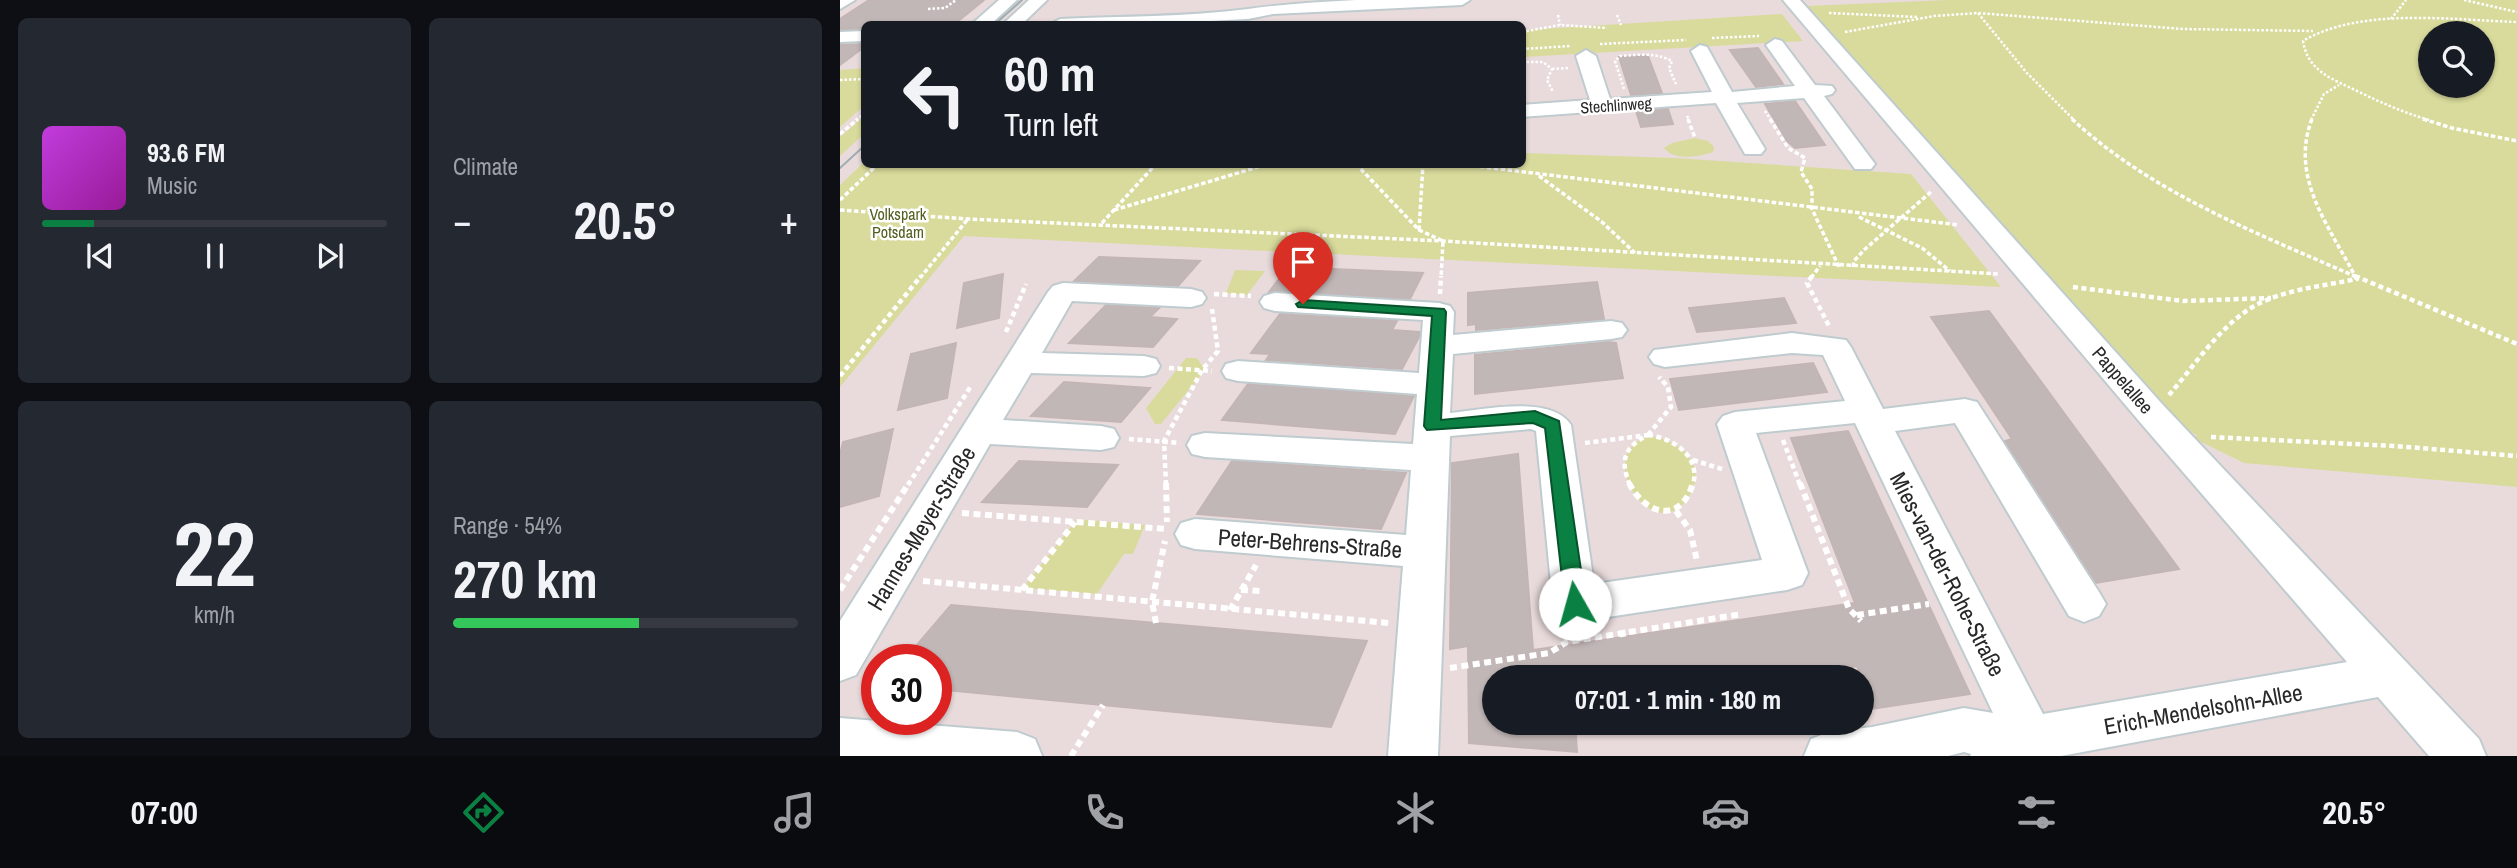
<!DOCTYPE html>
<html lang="en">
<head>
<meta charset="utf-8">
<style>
  body { margin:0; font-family:"Archivo Narrow",sans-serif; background:#242831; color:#f1f3f6; height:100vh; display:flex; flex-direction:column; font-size:26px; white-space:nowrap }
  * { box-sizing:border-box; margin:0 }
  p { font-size:23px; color:#9ea1a6 }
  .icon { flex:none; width:38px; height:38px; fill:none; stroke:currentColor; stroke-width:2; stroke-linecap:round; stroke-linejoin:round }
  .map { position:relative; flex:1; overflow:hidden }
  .panel { display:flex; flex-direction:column; gap:18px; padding:18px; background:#0d0f14; width:840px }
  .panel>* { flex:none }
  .hud { position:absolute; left:21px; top:21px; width:665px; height:147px; border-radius:10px; box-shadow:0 2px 5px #0004; background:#171b24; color:#f1f3f6; overflow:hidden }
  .controls { position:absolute; left:1578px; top:21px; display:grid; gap:14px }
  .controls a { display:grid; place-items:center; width:77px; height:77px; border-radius:50%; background:#171b24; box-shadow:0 2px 5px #0004; font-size:35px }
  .speed { position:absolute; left:21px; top:644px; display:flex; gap:14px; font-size:35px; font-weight:700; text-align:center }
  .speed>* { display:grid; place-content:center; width:91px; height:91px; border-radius:50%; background:#171b24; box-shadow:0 2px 5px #0004; line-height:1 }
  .speed .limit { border:10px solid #d22; background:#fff; color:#111 }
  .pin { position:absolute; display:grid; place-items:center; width:60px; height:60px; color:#fff; margin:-72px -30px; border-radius:50% 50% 50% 0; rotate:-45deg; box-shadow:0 0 7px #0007 }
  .pin .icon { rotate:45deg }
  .me { position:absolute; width:77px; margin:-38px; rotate:353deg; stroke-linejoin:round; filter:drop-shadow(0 0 5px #0008) }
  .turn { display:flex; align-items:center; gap:24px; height:147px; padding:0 28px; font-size:32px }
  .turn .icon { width:91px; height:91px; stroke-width:2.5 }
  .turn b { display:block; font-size:49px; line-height:60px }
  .big { font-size:52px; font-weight:800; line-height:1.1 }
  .panel .card { flex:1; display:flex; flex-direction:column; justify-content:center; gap:10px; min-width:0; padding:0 24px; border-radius:10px; background:#242831 }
  .panel .dial { align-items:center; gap:0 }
  .dial b { font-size:91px; line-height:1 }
  .song { display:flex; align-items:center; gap:21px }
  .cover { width:84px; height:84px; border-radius:10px; background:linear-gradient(135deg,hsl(290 70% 55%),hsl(300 70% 35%)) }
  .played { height:7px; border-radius:4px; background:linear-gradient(90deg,#0b8043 15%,#363941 15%) }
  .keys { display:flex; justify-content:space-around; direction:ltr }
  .heat { display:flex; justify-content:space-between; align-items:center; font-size:38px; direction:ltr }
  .charge { height:10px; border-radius:5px; background:linear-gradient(90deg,#34c759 54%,#363941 0) }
  .panel .tiles { flex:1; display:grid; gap:18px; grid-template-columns:repeat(2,1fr) }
  .trip { position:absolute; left:642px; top:665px; width:392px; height:70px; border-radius:35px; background:#171b24; box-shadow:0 2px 5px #0004; font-weight:800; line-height:70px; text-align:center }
  .tab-bar { display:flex; height:112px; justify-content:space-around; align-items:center; background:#090b0e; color:#9ea1a6 }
  .tab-bar .icon { width:49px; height:49px }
  .tab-bar .current { color:#0b8043 }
  .tab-bar b { font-size:32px; color:#f1f3f6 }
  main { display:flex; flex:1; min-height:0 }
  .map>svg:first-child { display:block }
  .green { fill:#d9db9c; fill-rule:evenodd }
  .building { fill:#c2b7b7; stroke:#c4b5b5; stroke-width:2 }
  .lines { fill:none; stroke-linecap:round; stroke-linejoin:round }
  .minor-casing { stroke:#bfcbce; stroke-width:4 }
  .path-far3 { stroke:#fff; stroke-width:2.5; stroke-dasharray:2.5 2; stroke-linecap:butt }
  .path-far2 { stroke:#fff; stroke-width:3.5; stroke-dasharray:4.5 2.5; stroke-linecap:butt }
  .path-far1 { stroke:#fff; stroke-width:4.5; stroke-dasharray:5 3.5; stroke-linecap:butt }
  .path { stroke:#fff; stroke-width:6; stroke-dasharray:7 4.5; stroke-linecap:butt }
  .minor { fill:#fff; fill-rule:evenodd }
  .tram { stroke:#9eadb1; stroke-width:2 }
  .route { fill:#0b8043; stroke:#07532c; stroke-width:2 }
  .labels { text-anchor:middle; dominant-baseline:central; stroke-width:5; stroke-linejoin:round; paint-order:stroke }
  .far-street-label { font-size:16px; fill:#282828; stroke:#fff }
  .far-park-label { font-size:16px; fill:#535e20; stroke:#fff }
  .street-label { font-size:19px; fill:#282828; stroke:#fff }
  .near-street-label { font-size:23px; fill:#282828; stroke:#fff }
</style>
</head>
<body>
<main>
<section class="panel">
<div class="tiles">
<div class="card">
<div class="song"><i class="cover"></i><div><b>93.6 FM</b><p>Music</p></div></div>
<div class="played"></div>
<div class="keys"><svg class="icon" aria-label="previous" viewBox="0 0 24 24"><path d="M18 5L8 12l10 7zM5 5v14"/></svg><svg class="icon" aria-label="pause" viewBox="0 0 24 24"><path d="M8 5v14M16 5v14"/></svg><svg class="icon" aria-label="next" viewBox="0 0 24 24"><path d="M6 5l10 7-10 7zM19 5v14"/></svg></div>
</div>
<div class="card"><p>Climate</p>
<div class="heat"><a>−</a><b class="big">20.5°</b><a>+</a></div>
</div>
<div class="card dial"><b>22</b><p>km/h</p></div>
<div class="card"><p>Range · 54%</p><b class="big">270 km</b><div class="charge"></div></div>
</div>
</section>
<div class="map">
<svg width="1677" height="756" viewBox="0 0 1677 756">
  <rect width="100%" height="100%" fill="#e9dbdc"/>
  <path class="green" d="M1108 0H1677V487L1404 463 1349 436H1358L1343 427 1073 124 1059 125 967 6ZM1591 33H1643V86H1591Z
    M942 14 963 41 683 57V30Z
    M24 68V106L0 127V70Z
    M24 116V134L0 156V137Z
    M855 138 868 141 874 147 873 152C859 157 834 161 824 148L832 143Z
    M683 153 835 158 1071 174 1161 287 124 236 0 387V185L24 162V164H682Z
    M395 270 425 271 407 295 386 293Z
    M346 358H357L365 370 321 424H315L306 408Z
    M809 436C843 440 872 469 845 502 810 544 752 453 809 436Z
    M237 519 305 525 293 554H284L257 594 183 588Z"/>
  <path class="building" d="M29 0H144L117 22 24 24V29H0V19Z
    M24 44V47L0 65V45Z
    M918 48 943 84 916 87 890 50Z
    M808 56 822 93 791 95 779 57Z
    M955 101 985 145 955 148 947 141 925 104Z
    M828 109 833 124 801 127 796 111Z
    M259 257 360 261 338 286 234 281Z
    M448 267 583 273 570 299 429 292Z
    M163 274 159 318 117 328 124 283Z
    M757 282 764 319 636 330V324L628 325V293Z
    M944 298 956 323 857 332 849 308Z
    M266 305 319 308 310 317 337 319 313 347 229 343Z
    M1149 311 1238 432 1339 569 1256 583 1165 441 1172 439 1091 317Z
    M440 314 557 321 552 330 579 332V337L562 369 426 360 430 354 411 353Z
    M768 342 776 343 783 378 635 394V355Z
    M116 343 107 398 58 410 71 354Z
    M973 363 987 392 839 410 830 379Z
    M224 382 310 388 281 422 191 416Z
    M408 384 574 396 555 434 382 420Z
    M53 429 39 496 0 507V454L3 442Z
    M1008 431 1130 694 1032 709 1017 666 944 677H654V723H735L737 752 629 743 628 646 610 649 612 463 678 454 693 650 1015 603 951 438Z
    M179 461 278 465 247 507 142 502Z
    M392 461 566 473 541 529 357 514Z
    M111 605 316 623 527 641 491 727 96 689V660H64Z"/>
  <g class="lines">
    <defs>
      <path id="minor" d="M0 0H15L0 9Z
        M159 0H177L151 24H132Z
        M189 0H207L182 24H163Z
        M516 0H630L622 5 433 14 408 19 314 24H211L220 19C282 16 347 17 408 9 444 4 479 2 516 0Z
        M943 0H960L1323 405 1639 739 1646 756H1589L1538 697 1221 756H1130L1131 754 1124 752 1108 756H964L971 739 989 732 1032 727 1124 708 1153 713 1015 423 916 433 968 573 962 585 947 590 735 622 720 616 713 604 696 431 691 429 610 436 598 756H548L563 566 355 549 341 545 335 534 341 523 355 519 566 535 571 470 365 457 352 454 347 445 352 436 365 433 573 444 577 394 398 381 386 378 382 371 386 364 398 361 579 373 583 320 435 311 424 308 420 302 424 296 435 293 599 303 610 306 614 312 613 335 771 321 782 323 787 330 782 337 771 339 613 354 610 413C642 410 711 394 731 425L754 584 922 560 877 424 883 416 895 412 1005 401 983 355 952 353 825 367 814 364 809 357 814 350 952 333 1006 340 1011 347 1043 409 1125 399 1137 402 1259 592 1266 604 1259 616 1244 622 1229 616 1115 423 1055 431 1203 714 1507 662 1299 421Z
        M24 31V41L0 42V32Z
        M935 39 942 41 975 85 992 86 995 90 992 94 984 96 1035 164 1031 169H1015L964 98 897 103 925 149 921 154H905L876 103 682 117V105L750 100 736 56 746 50 756 56 770 99 872 92 851 51 860 45 867 47 892 92 955 86 926 45Z
        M223 283 351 289 362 292 366 298 362 304 351 307 232 301 202 353 304 356 316 359 320 366 316 373 304 376 191 373 163 420 261 426 274 429 279 438 274 447 261 450 150 444 16 675 0 681V621L208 292 213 286Z
        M0 718 177 732 195 739 202 756H0Z"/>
    </defs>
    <use href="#minor" class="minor-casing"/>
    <path class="path-far3" d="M1624 0 1677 12
      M88 9 105 8 116 0
      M989 13 1078 17
      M1138 13 1186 72 1234 120
      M718 15 720 25
      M777 15 781 25
      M1551 19 1566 0
      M682 32 720 25 767 28
      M1005 32 1094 16 1138 13 1343 29 1473 31
      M872 38 919 36
      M760 44 846 40
      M682 49 731 46
      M682 62H703L712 69 707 80 713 92
      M712 69 729 68
      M0 80 24 79
      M784 89 775 61 780 56C798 55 815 52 832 61L829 68 836 84
      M925 111 931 120
      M847 116 849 120
      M16 120 24 114
      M1471 120 1484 94 1499 85
      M1589 120C1562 112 1542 103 1517 91 1493 79 1468 72 1463 41 1520 7 1613 20 1677 22"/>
    <path class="path-far2" d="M848 119 855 138
      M930 119 948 148 965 158 961 172 972 189V209L999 267
      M1232 119C1313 194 1419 234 1519 278
      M1472 119C1449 178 1490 227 1516 278
      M1583 119 1612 128 1677 141
      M0 134 18 119
      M516 164 579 230 603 241 601 278
      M619 164 1119 225
      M699 176 762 222 795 253
      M0 200 38 164
      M0 210 128 219 603 241 1159 274
      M274 210 428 164
      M1019 217 1082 248 1110 271
      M262 223 316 164
      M579 230 583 164
      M1013 267 1014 261 1024 250 1092 191
      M80 278 127 220
      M971 278 980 266"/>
    <path class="path-far1" d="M972 276 967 283 990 328
      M1515 276 1677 344
      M1233 287 1343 301 1431 298
      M374 294 411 296
      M600 294 601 276
      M166 332 186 284
      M329 368 372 371
      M0 376 81 276
      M1329 395C1356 364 1380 325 1416 305 1447 289 1483 286 1517 279L1515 276
      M808 435C833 438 861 456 853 485
      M808 435 831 407 828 387 819 377
      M1371 437 1555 446 1677 456
      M289 439 340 443
      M943 440 960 485
      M745 443 808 435
      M853 460 882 469
      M68 485 131 386
      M326 485 324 441 362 370 378 351 372 309
      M790 485C779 459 785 447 808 435"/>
    <path class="path" d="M326 483 327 522
      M789 483C806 516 841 524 853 483
      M960 483 1009 609 1021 621
      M836 511 850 530 857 561
      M122 513 326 529
      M83 581 549 623
      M0 590 69 483
      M182 590 235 522
      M401 590 420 591
      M390 610 416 565
      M1017 615 1089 604
      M316 623 312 602 325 541
      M782 630 784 640
      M610 668 709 653 727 642 902 614
      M231 756 263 705"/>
    <use href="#minor" class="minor"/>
    <path class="tram" d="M155 24 182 0
      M0 168 24 146"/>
  </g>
  <path class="route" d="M463 300 604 309 606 312 601 420 695 411 719 421 746 604 743 610 735 612 728 610 725 604 705 428 693 423 587 430 584 426 592 316 458 307 456 304Z"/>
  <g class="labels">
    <g class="far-street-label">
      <text transform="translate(776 105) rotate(-4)">Stechlinweg</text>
    </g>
    <g class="far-park-label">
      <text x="58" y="214">Volkspark<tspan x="58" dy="18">Potsdam</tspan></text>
    </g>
    <g class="street-label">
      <text transform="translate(1283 380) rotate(49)">Pappelallee</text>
    </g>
    <g class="near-street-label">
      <text transform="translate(81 528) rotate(-59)">Hannes-Meyer-Straße</text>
      <text transform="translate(470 543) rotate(4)">Peter-Behrens-Straße</text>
      <text transform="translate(1108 574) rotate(63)">Mies-van-der-Rohe-Straße</text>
      <text transform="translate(1363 709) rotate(-10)">Erich-Mendelsohn-Allee</text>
    </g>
  </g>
</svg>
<div class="controls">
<a><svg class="icon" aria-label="search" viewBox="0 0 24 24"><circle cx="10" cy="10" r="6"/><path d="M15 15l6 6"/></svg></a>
</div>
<div class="speed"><div class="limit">30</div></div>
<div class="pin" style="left:463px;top:304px;background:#d93025"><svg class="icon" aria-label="arrive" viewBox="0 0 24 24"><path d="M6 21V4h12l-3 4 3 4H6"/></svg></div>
<svg class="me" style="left:735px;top:604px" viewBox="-20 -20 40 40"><circle r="19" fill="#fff"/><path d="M0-13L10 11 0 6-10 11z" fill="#0b8043"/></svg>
<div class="trip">07:01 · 1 min · 180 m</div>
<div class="hud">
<div class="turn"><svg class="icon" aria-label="left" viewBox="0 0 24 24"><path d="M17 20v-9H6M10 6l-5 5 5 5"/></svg><div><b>60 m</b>Turn left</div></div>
</div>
</div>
</main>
<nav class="tab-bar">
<b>07:00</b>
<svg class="icon current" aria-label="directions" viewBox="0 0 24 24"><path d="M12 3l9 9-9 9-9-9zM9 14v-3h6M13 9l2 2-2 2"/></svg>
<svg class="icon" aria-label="music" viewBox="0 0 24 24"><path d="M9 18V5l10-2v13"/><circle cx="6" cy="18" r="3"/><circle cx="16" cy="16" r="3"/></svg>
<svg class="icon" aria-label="phone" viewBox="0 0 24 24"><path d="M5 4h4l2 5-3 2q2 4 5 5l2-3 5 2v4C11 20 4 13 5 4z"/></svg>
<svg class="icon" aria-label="climate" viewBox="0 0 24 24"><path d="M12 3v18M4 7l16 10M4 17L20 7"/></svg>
<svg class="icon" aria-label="car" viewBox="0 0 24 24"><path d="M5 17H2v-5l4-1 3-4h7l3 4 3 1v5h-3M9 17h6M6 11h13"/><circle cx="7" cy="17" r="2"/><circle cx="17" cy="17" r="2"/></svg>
<svg class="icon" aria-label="filters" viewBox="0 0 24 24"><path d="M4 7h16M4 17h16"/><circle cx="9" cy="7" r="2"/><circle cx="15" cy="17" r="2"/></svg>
<b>20.5°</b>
</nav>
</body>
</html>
